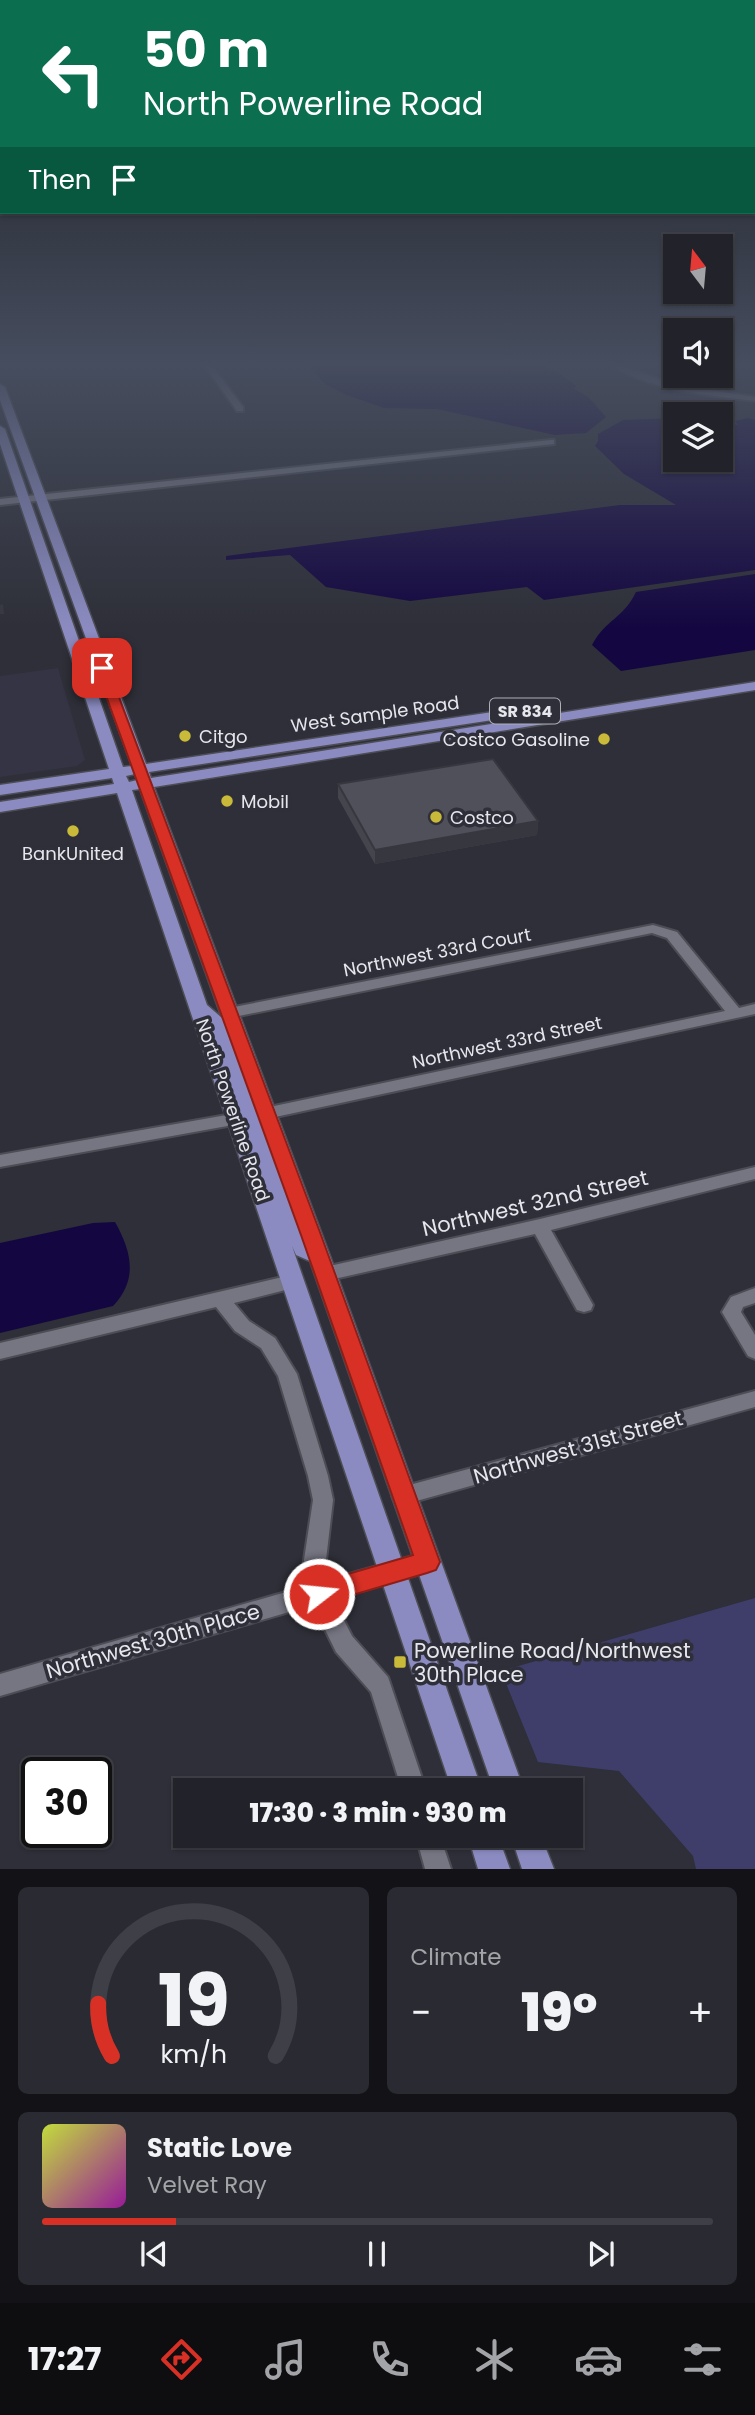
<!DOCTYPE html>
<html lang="en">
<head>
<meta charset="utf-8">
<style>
  body { margin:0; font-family:Poppins,sans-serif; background:#2a2b32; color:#f1f3f6; height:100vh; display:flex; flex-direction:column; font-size:26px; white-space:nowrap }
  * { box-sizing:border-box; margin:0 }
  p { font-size:23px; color:#a2a4a8 }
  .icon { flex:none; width:38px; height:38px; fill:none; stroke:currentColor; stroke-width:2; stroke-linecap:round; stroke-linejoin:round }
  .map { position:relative; height:1869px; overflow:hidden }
  .sheet { display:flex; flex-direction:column; gap:18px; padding:18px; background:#131317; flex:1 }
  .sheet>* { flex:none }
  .banner { position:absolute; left:0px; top:0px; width:756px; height:214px; box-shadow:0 2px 5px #0004,0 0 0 2px #3f4047; background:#0b6e4f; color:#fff; overflow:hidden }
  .needle { width:46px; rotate:344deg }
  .fabs { position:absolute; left:663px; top:234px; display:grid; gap:14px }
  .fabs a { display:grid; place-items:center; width:70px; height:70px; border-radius:0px; background:#22232a; box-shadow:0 2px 5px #0004,0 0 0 2px #3f4047; font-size:35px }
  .speed { position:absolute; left:21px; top:1757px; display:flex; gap:14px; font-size:35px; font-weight:700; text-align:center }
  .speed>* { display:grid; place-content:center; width:91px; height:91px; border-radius:50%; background:#22232a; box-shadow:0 2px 5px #0004,0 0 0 2px #3f4047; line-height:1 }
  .speed .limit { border:4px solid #111; border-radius:10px; background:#fff; color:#111 }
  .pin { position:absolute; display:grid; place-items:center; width:60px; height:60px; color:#fff; margin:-30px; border-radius:14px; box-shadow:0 4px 10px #0006 }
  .me { position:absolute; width:77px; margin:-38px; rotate:74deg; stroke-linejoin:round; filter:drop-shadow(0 0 5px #0008) }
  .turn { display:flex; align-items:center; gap:24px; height:147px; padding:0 28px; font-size:32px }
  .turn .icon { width:91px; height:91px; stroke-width:2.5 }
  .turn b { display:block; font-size:49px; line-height:60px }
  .then { display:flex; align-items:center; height:66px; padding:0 28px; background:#0003; gap:14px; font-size:26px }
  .big { font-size:52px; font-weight:800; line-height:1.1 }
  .sheet .widget { flex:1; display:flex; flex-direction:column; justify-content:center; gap:10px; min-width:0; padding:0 24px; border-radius:10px; background:#2a2b32 }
  .sheet .dial { align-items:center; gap:0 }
  .dial svg { height:182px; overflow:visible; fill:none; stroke:#3f4047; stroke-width:7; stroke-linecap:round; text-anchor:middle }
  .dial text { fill:#f1f3f6; stroke:none }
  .song { display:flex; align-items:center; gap:21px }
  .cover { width:84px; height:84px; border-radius:10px; background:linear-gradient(135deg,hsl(70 70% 55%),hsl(300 70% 35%)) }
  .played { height:7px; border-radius:4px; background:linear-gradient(90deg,#d93025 20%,#3f4047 20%) }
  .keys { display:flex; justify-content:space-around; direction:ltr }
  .heat { display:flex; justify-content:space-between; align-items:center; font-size:38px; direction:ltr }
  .sheet .tiles { flex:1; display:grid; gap:18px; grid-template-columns:1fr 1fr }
  .widget:last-child { grid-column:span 2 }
  .trip { position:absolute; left:173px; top:1778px; width:410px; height:70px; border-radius:0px; background:#22232a; box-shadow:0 2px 5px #0004,0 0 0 2px #3f4047; font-weight:800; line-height:70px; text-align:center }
  .menu { display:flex; height:112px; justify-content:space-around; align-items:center; background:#0e0e11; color:#a2a4a8 }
  .menu .icon { width:49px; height:49px }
  .menu .active { color:#d93025 }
  .menu b { font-size:32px; color:#f1f3f6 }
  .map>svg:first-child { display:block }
  .built { fill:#343444 }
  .green { fill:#3f3e6b }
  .water { fill:#140741 }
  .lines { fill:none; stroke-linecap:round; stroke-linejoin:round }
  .minor-casing { stroke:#4c4d55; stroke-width:4 }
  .major-casing { stroke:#4c4d55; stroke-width:3 }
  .minor { fill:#757682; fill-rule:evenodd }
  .major { fill:#8b8bc1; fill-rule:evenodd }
  .wall { fill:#44454d }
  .shaded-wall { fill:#37383f }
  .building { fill:#4f505a; stroke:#37383f; stroke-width:2 }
  .route { fill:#d93025; stroke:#8d1f18; stroke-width:2 }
  .poi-dot { fill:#c9ba3a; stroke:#2e2f38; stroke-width:2.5 }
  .labels { text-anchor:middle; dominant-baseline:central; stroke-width:7; stroke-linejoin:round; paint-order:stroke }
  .shield { fill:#2e2f38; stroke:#afafb7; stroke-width:2 }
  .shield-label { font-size:16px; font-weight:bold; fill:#e6e6ed }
  .street-label { font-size:18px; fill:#e6e6ed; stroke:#2e2f38 }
  .poi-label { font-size:18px; fill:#e6e6ed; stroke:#2e2f38; text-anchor:start }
  .near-street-label { font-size:21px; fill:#e6e6ed; stroke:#2e2f38 }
  .near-poi-label { font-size:21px; fill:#e6e6ed; stroke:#2e2f38; text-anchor:start }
</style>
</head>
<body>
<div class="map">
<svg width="755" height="1869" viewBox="0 0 755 1869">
  <rect width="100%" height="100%" fill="#2e2f38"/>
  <path class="built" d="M58 668 85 760 77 766 0 777V676Z"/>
  <path class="green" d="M755 1598V1869H696L693 1856 619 1771 538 1762 501 1671Z"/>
  <path class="water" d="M309 366H543L558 372 576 386 574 389 588 397 606 417 586 433 555 435 437 409 384 408 347 395 325 384Z
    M675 418 676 460H721V422L738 425 735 421 748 418 755 420V570L544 600 527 587 410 601 326 587 290 555 226 560V556L620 505H676L624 474 595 446 598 441V434L623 420Z
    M755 574V650L621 671 592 645C606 619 623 619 636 592Z
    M115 1222C132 1252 138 1280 113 1306L0 1333V1243L93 1223Z"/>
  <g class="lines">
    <defs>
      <path id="minor" d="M205 366H212L243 407V411H237Z
        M613 366C631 366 649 377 666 381 695 389 725 392 755 397V401C709 395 653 391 613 366Z
        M551 440H554V444L0 505V499Z
        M653 925 677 932 739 1008 755 1004V1014L266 1119 260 1117 258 1113 260 1109 725 1011 667 938 652 933 229 1018 222 1013 229 1008Z
        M238 1113 244 1115 246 1119 244 1123 0 1167V1155Z
        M755 1167V1179L551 1230 593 1305 591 1310 584 1312 577 1310 535 1234 325 1281 319 1279 316 1274 319 1269 325 1267 540 1219Z
        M291 1275 297 1277 300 1282 297 1287 234 1303 249 1321 275 1338 297 1374 328 1476 333 1500 326 1560 328 1580 427 1552 435 1555 438 1562 435 1569 427 1572 333 1599 352 1636 388 1677 426 1790H402L371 1692 336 1652 313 1605 0 1696V1674L307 1586 304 1560 313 1500 308 1476 278 1376 261 1348 235 1331 216 1307 0 1359V1343Z
        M755 1288V1303L743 1307 741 1312 755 1335V1359L748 1356 722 1312 731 1297Z
        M755 1391V1407L402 1505 395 1503 392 1496 395 1489 402 1487Z
        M416 1836H440L451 1869H425Z"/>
      <path id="major" d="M0 384 5 387 146 764 506 710 513 714 506 718 149 772 151 778 755 682V690L154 787 330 1256 524 1790H494L310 1261 296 1255 292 1246 482 1790H452L117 793 0 812V802L114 784 112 778 0 795V785L109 769 0 444V426L5 429 123 767 132 766 0 400ZM135 774 137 780 129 782 126 776ZM140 789 222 1018 207 1005 132 790Z
        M468 1836H498L510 1869H478Z
        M511 1836H541L554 1869H522Z"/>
    </defs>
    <use href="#minor" class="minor-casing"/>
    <use href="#major" class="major-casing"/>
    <use href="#minor" class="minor"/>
    <use href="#major" class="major"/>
  </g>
  <path class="wall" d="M338 784 538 821 537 835 375 864 338 798Z"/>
  <path class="shaded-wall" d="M3 604 4 614H0V605Z
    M538 821 537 835 375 864V850Z"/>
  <path class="building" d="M493 759 538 821 375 850 338 784Z"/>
  <linearGradient id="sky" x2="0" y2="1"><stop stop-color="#191a1f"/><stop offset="0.58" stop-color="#464d5e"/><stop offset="1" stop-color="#464d5e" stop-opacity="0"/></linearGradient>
  <rect width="755" height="628" fill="url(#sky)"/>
  <path class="route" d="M102 664 108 668 321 1235 440 1562 436 1570 427 1573 319 1605 310 1602 306 1594 310 1585 413 1555 301 1235 96 668Z"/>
  <g class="poi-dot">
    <circle cx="185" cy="736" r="7"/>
    <circle cx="604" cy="739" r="7"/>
    <circle cx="227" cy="801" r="7"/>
    <circle cx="436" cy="817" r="7"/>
    <circle cx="73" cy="831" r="7"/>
    <rect x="393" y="1655" width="14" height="14" rx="3.5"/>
  </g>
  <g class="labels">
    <rect class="shield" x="490" y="698.5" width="70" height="25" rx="5"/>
    <g class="shield-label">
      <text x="525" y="711">SR 834</text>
    </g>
    <g class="street-label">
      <text transform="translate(375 714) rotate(-8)">West Sample Road</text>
      <text transform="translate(437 952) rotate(-11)">Northwest 33rd Court</text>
      <text transform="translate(507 1042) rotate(-12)">Northwest 33rd Street</text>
      <text transform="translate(233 1110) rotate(71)">North Powerline Road</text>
    </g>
    <g class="poi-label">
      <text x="199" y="736">Citgo</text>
      <text x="590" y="739" text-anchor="end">Costco Gasoline</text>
      <text x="241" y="801">Mobil</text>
      <text x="450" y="817">Costco</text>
      <text x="73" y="853" text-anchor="middle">BankUnited</text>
    </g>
    <g class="near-street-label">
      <text transform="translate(535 1203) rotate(-13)">Northwest 32nd Street</text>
      <text transform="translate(578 1447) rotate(-16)">Northwest 31st Street</text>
      <text transform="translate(153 1641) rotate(-16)">Northwest 30th Place</text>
    </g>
    <g class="near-poi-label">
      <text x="414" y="1650">Powerline Road/Northwest<tspan x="414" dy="24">30th Place</tspan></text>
    </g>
  </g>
</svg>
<div class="fabs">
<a><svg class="needle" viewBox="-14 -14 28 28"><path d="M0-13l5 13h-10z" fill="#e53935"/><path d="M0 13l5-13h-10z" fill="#a2a4a8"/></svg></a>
<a><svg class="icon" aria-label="sound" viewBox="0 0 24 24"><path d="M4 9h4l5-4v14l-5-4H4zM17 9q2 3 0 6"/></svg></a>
<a><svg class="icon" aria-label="layers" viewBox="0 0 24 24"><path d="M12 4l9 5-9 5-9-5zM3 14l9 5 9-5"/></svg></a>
</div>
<div class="speed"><div class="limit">30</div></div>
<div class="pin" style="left:102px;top:668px;background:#d93025"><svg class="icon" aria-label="arrive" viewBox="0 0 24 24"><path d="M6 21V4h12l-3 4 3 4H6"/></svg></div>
<svg class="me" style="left:319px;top:1594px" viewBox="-20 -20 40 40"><circle r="17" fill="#d93025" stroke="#fff" stroke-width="3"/><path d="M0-11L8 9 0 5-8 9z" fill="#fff"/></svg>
<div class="trip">17:30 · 3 min · 930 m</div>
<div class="banner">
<div class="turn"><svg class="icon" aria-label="left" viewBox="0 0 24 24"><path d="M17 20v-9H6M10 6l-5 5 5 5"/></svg><div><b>50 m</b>North Powerline Road</div></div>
<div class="then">Then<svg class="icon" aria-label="arrive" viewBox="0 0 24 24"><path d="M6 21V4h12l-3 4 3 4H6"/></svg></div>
</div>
</div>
<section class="sheet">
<div class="tiles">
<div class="widget dial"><svg viewBox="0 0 100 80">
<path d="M14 69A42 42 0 1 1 86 69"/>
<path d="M14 69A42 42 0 0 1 8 46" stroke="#d93025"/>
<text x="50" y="56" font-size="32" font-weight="700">19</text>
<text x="50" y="72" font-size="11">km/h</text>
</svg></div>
<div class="widget"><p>Climate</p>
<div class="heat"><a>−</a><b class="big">19°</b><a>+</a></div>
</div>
<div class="widget">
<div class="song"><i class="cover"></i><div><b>Static Love</b><p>Velvet Ray</p></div></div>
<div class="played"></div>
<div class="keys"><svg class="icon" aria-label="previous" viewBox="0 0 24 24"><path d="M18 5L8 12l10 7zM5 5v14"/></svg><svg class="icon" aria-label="pause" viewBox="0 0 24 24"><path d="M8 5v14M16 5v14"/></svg><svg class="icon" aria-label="next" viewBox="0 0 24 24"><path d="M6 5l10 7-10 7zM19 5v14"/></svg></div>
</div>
</div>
</section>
<nav class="menu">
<b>17:27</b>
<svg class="icon active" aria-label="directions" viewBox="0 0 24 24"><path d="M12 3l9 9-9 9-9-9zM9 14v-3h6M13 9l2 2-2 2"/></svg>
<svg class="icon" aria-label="music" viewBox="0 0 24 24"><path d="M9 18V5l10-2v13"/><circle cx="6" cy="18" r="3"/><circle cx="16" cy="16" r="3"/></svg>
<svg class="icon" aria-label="phone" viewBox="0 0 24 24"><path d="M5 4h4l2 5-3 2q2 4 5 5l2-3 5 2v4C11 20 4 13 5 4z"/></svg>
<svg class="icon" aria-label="climate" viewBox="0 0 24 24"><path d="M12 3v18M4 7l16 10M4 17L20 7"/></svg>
<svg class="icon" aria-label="car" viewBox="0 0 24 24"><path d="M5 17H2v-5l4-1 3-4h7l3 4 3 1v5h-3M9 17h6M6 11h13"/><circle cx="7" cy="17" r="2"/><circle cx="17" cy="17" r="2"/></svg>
<svg class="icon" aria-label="filters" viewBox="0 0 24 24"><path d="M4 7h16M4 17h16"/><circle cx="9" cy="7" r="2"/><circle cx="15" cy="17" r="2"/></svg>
</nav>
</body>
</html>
